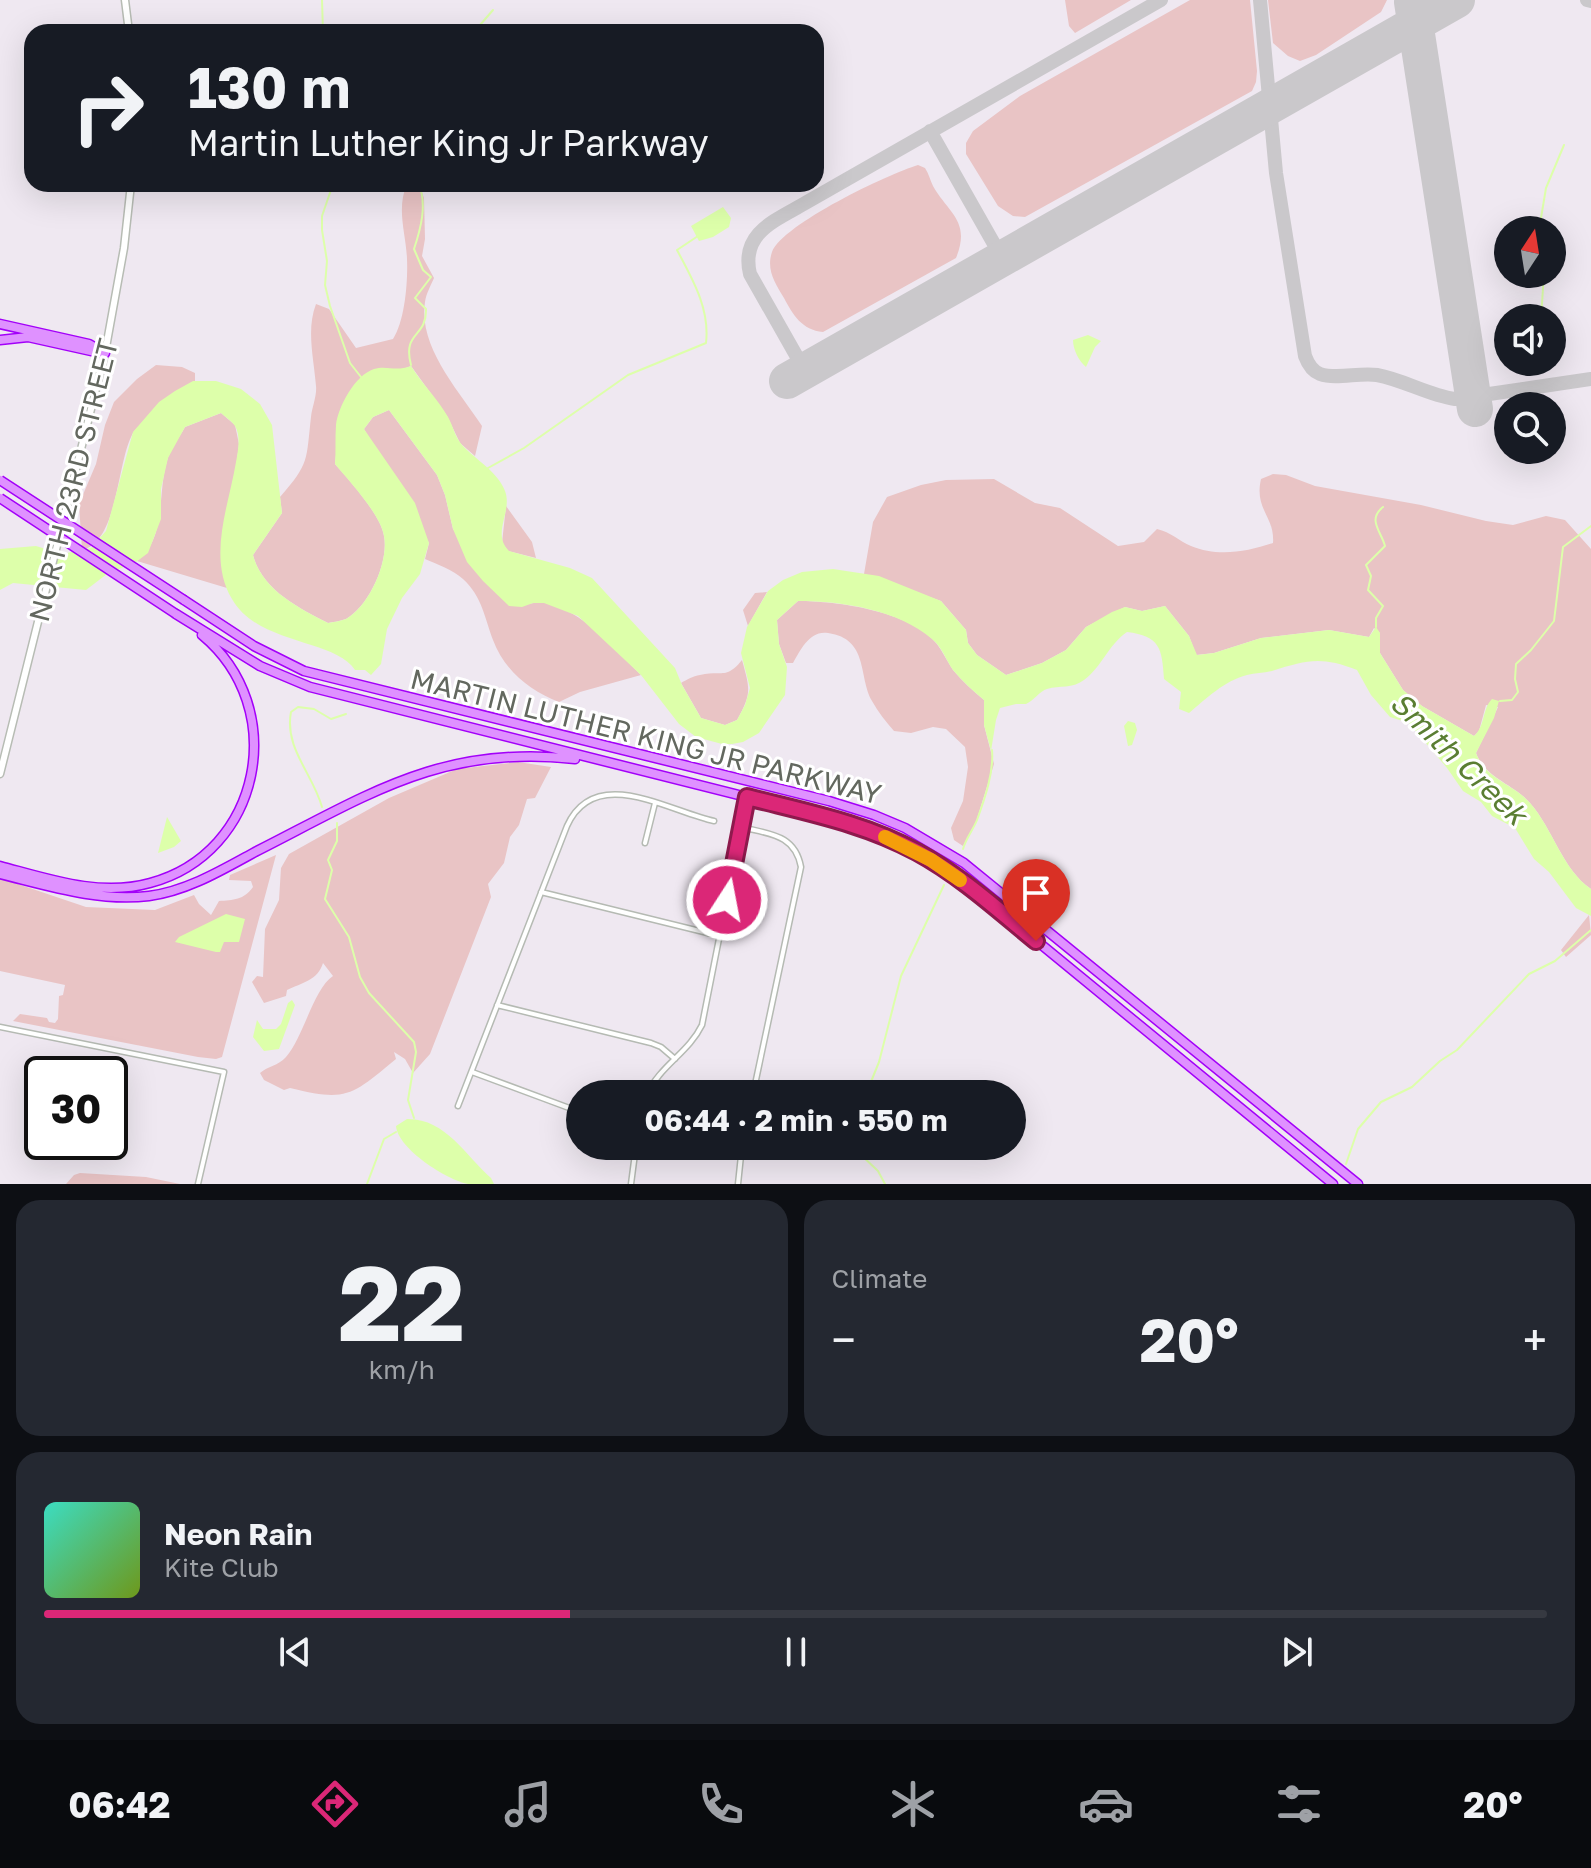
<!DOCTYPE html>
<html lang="en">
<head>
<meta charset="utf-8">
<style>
  body { margin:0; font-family:"Golos Text",sans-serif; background:#242831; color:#f1f3f6; height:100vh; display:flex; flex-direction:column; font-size:30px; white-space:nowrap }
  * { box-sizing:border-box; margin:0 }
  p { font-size:26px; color:#9ea1a6 }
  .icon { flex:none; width:44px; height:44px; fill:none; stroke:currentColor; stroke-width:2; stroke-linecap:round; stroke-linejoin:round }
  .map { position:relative; height:1184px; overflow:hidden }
  .panel { display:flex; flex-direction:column; gap:16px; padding:16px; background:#0d0f14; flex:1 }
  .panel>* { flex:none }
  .top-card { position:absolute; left:24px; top:24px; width:800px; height:168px; border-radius:24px; box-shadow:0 8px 32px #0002; background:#171b24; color:#f1f3f6; overflow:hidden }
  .needle { width:52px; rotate:12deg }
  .fabs { position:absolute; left:1494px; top:216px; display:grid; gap:16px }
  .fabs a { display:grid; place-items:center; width:72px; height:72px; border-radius:50%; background:#171b24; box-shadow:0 8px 32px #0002; font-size:40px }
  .speed { position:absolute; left:24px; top:1056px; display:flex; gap:16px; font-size:40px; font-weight:700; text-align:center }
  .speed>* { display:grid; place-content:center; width:104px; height:104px; border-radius:50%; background:#171b24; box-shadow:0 8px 32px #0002; line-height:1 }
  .speed .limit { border:4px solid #111; border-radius:12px; background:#fff; color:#111 }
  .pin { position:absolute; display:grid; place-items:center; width:68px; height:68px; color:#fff; margin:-82px -34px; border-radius:50% 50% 50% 0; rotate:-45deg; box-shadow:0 0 8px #0007 }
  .pin .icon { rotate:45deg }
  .me { position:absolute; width:88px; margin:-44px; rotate:11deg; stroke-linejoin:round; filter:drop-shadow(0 0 6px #0008) }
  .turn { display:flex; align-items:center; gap:28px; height:168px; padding:0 32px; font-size:36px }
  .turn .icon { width:104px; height:104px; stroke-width:2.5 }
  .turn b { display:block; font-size:56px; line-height:68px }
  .big { font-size:60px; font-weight:700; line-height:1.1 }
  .panel .tile { flex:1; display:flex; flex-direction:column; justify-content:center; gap:12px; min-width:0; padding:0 28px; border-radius:24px; background:#242831 }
  .panel .dial { align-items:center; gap:0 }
  .dial b { font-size:104px; line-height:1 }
  .song { display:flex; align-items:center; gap:24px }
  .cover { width:96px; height:96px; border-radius:12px; background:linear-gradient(135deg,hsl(170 70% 55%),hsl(80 70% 35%)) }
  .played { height:8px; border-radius:4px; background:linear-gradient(90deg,#db2777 35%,#363941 35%) }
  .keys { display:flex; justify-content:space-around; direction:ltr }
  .heat { display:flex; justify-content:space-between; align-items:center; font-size:44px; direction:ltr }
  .panel .tiles { flex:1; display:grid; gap:16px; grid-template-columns:1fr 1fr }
  .tile:last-child { grid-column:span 2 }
  .trip { position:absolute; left:566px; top:1080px; width:460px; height:80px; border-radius:40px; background:#171b24; box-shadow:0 8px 32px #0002; font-weight:700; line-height:80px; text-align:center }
  .dock { display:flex; height:128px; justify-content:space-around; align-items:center; background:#090b0e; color:#9ea1a6 }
  .dock .icon { width:56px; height:56px }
  .dock .current { color:#db2777 }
  .dock b { font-size:36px; color:#f1f3f6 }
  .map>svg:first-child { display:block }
  .green { fill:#e9c4c5 }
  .water { fill:#dfa }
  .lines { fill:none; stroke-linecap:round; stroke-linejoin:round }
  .stream { stroke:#dfa; stroke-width:2 }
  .taxiway { stroke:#cac8cb; stroke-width:14 }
  .runway { stroke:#cac8cb; stroke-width:36 }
  .street-casing { stroke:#b5bab3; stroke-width:7 }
  .secondary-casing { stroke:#b7bcb4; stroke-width:9 }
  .highway-casing { stroke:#a300f9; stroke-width:11 }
  .street { stroke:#fff; stroke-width:4 }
  .secondary { stroke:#fff; stroke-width:6 }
  .highway { stroke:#df91ff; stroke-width:8 }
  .highway-bridge-casing { stroke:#a300f9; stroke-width:11; stroke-linecap:butt }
  .highway-bridge { stroke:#df91ff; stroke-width:8 }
  .route-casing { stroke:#8e194d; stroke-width:20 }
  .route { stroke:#db2777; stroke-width:14 }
  .slow { stroke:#f59e0b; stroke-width:14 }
  .labels { text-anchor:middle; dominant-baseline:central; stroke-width:6; stroke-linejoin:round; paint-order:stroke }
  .street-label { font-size:28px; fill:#63685f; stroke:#fff }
  .water-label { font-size:30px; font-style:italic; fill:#5a7e32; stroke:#fff }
</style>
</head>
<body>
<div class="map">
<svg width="1591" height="1184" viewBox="0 0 1591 1184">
  <rect width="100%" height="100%" fill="#efe8f1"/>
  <path class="green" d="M1065 0H1131L1075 33 1069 26Z
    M1250 0 1257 71 1256 82 1252 91 1025 217 1013 216 998 206 966 154V143L973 131 1020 96 1190 0Z
    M1268 0H1387L1381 12 1316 55 1300 61 1288 56 1273 43Z
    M918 165 925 168C929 174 930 180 933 186 949 214 971 221 956 258L823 332C802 330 793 315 784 298 775 283 766 270 772 252 783 224 888 174 918 165Z
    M407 184H419L424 198 425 239 422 256 434 278C431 285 426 294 425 302 418 347 459 391 482 426L475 456 460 443 447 416 411 366 398 371 385 368 337 446 335 464C349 480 381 515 384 536 389 562 369 606 346 619 341 621 333 622 328 623 299 608 262 590 253 555L282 513 280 497C310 463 306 460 311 417 312 407 317 396 316 386 314 359 306 330 316 304L329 309 356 348 393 339C405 321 408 281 407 259 406 233 396 209 407 184Z
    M156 365 182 367 195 373V381C186 385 138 425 133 433 116 463 119 541 82 550L79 504 96 464 105 425 114 402 137 379Z
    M389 410 437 475 445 495 453 529 498 593 509 605C522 607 533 601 546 603 582 610 616 650 641 675L580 692 559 702C530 691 504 670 493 640 485 619 482 596 463 579 453 570 437 564 425 559L429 543 364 429 373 417Z
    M221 413 235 425 239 444 223 572 227 588 137 561C167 538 157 494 167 461 170 449 179 438 185 427Z
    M1273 474 1286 475 1315 486 1421 505 1486 521 1513 525 1546 516 1565 520 1591 549V889C1562 869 1553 829 1530 803 1514 784 1486 779 1476 753L1498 707 1486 705 1479 731 1474 736 1422 706 1403 690 1380 653V633L1374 628 1369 637 1329 630 1261 638 1214 653 1196 655 1189 636 1165 606 1142 611 1125 607 1086 627 1066 650 1042 663 1006 675 977 655 968 643 966 630 941 601 864 574 873 522 887 497 921 485 946 480 994 479 1035 503 1060 508 1118 546 1144 542 1157 529C1171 532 1179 541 1191 546 1217 557 1247 552 1273 543 1275 516 1254 510 1261 479Z
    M506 506 532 542 536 558 508 551 502 543Z
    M767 592 748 626 743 610 755 593Z
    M798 601C837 601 911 611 937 644 943 652 947 661 953 670 962 681 973 691 984 700V725L994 764 976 822 963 846 954 840 951 828 963 801 968 767 965 747 946 729 933 727 911 733 894 731C886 722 878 712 872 701 858 676 869 639 828 633 810 630 801 649 793 663H786L779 644 777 620Z
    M742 660C750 689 752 693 737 720L725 725 701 718 681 683C686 680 693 676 700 675 721 670 726 680 742 660Z
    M518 762 551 767 535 798 527 799 519 825 510 837 504 863 488 884 491 897 430 1054 413 1073 405 1059 394 1052 396 1059C351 1096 347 1102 290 1088L284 1090 264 1080 260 1073C268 1066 278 1066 286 1057 303 1038 314 988 333 976L323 963C318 980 302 983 287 990L286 996 264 1003 252 982 257 976 263 977 265 929 279 900 281 868 289 854 389 798 457 769Z
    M276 855 222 1057 216 1059 198 1057 13 1021 20 1014 47 1018 49 1022 55 1023 58 1019 59 996 63 995 65 985 0 971V878L86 907 155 910 194 895 199 904 211 915 219 901C233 900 244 900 253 887L251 881 229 880 230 875Z
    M1589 915 1591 935 1566 957 1561 950Z
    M80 1173 146 1177 180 1184H66L74 1175Z"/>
  <path class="water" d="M723 207 731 218 729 227 713 237 699 241 691 226Z
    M1088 335 1101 341 1095 347 1086 367C1079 361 1073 350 1073 340Z
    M411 366C422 384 438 399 448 417 453 426 455 437 462 445 476 460 498 472 505 491 513 512 491 533 509 551L570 568 592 578 675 668 682 685 701 718 725 725 737 720 745 705 750 688 741 653 747 627 768 591 783 580 802 572 833 569 879 576 941 601 966 630 968 643 977 655 1006 675 1042 663 1066 650 1086 627 1112 612 1125 607 1142 611 1165 606 1189 636 1197 655 1214 653 1261 638 1329 630 1369 637 1376 627 1380 633V653L1403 690 1422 706 1474 736C1485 727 1482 709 1492 699L1499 701 1494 718 1476 753C1485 779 1514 784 1530 803 1553 829 1562 869 1591 889V916L1576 908 1549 872 1534 859 1515 828 1492 816 1481 802 1463 791 1447 768 1409 723 1390 717 1371 695 1357 670C1321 656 1307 660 1272 671 1263 673 1255 673 1247 675 1224 681 1207 698 1189 713L1179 709 1181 692 1164 679C1162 648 1160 636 1127 632 1108 645 1102 667 1084 680 1072 689 1060 685 1047 689 1040 691 1033 701 1026 704H1016L1000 708 996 720 991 751 984 725V700C973 691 962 681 953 670 946 660 942 647 932 639 898 610 843 601 798 601L777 620 779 644 787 667 785 695 759 733 743 742 732 744H722L696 737 679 724 641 675 578 616 544 603H533L522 607 509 606 483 581 467 562 453 529 445 495 437 475 389 410 373 417 364 429 415 503 429 543 420 574 402 598 387 629 381 664 371 675 365 670H355C335 639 258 645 232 599 207 557 229 505 236 462 238 451 241 436 235 426 232 421 225 417 221 413L185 427 168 458 161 489V519L148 553 136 562 107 574 86 590 13 583 0 590V549L36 546 62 554 91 548 106 531 133 432 159 402 175 391 193 381H216L241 389 260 404 272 425 282 513 253 555C262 590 299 608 328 623 333 622 341 621 346 619 369 606 389 562 384 536 381 515 349 481 335 464 336 451 335 438 336 425 338 407 355 375 374 369 387 365 395 372 411 366Z
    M1128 721 1135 723 1137 730 1132 745 1128 746 1124 726Z
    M167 817 181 841 174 847 158 853Z
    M226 914 245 919 239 942H224L220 952H216L175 942 179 937Z
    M292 1000 295 1005 279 1049 264 1051 253 1037 257 1020 263 1029H276L281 1024 288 1003Z
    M407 1119C445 1118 466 1156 491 1178L494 1184C486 1184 476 1184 468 1184 447 1180 398 1149 396 1126Z"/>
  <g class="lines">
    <path class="stream" d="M322 0 323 32
      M474 32 493 10
      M333 184 322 216V230L327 261 325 285 330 306 350 363 361 377
      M1539 230 1546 188 1564 145
      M1541 318 1544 274
      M411 365C402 331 427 338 426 309L415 298 431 277 423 270 414 249C421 228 427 205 419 184
      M488 468 524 448 628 375 706 343C710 309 693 280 677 250L698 236
      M1376 627V618L1383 606 1368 590 1371 576 1366 565 1385 546C1381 531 1367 520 1383 507
      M1500 701 1512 700 1518 692 1515 679 1516 664 1531 650 1554 621 1563 547 1591 526
      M322 807C313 774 284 748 291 712L298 707 314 709 331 719 346 714
      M337 823V841L328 860 332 870 325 899 349 937 360 977 369 993 414 1042 416 1052 408 1100 414 1118
      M963 849C966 838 973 830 977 820 985 798 994 772 992 750
      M866 1094 879 1062 901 976 944 885
      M859 1146V1153L878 1171 885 1184
      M1346 1164 1358 1129 1381 1102 1412 1087 1440 1061 1457 1050 1529 974 1555 961 1591 930
      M367 1184 384 1139 396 1132"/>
    <path class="taxiway" d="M1260 0 1276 173 1305 356C1308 364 1312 371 1320 374 1337 380 1359 372 1377 375 1404 380 1428 395 1455 399L1591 379
      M1587 0 1591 1
      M930 131 1002 258
      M805 371 750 274C740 232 777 220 807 202L1161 0"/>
    <path class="runway" d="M1412 2 1475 409
      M787 381 1457 0"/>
    <defs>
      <path id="street" d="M741 827C769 834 795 834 801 867L753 1094
        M645 843 655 803
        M541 892 720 936
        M497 1005 651 1043 661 1047 675 1059
        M0 1027 224 1072 198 1184
        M472 1072 580 1112
        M647 1094C660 1066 689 1052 702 1025L747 797
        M458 1106 567 826C595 764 668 811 714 821
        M631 1184 636 1146
        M738 1184 742 1146"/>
      <path id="secondary" d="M125 0 129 32
        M0 774 105 353 124 248 131 184"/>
      <path id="highway" d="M0 324 89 344 105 353
        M0 340 28 337 100 353
        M184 600 254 646 304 671 829 801 874 815 905 828 964 863 1358 1184
        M176 614 260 666 310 687 818 815C877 831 927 855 976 891L1333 1184
        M0 866C49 879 100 897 150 883 262 853 290 708 202 635
        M0 874C49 886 98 902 149 896 187 891 222 870 255 852 368 795 442 744 575 759"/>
    </defs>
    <use href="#street" class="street-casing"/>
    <use href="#secondary" class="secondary-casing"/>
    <use href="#highway" class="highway-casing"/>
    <use href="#street" class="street"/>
    <use href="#secondary" class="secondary"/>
    <use href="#highway" class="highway"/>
    <defs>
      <path id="highway-bridge" d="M0 480 184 600
        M0 498 176 614"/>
    </defs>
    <use href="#highway-bridge" class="highway-bridge-casing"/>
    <use href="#highway-bridge" class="highway-bridge"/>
  </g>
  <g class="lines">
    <defs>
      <path id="route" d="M727 900 747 797C805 812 864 823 917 852 961 876 998 910 1036 941"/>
    </defs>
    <use href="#route" class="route-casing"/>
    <use href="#route" class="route"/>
    <path class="slow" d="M885 837 931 860 960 880"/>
  </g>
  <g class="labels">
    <g class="street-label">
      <text transform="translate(73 480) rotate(-76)">NORTH 23RD STREET</text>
      <text transform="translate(646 736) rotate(14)">MARTIN LUTHER KING JR PARKWAY</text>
    </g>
    <g class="water-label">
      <text transform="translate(1459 758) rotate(44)">Smith Creek</text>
    </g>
  </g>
</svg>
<div class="fabs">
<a><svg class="needle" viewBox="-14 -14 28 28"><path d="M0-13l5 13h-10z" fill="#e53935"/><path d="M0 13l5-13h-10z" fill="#9ea1a6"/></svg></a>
<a><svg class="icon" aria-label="sound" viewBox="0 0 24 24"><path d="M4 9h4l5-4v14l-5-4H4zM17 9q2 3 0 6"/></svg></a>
<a><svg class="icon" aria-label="search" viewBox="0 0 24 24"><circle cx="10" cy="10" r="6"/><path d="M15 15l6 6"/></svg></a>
</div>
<div class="speed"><div class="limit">30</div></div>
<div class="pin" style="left:1036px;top:941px;background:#d93025"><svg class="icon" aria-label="arrive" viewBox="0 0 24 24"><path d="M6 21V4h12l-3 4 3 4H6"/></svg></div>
<svg class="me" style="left:727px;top:900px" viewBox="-20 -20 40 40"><circle r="17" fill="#db2777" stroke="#fff" stroke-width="3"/><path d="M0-11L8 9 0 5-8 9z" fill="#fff"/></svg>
<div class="trip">06:44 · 2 min · 550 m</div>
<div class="top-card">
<div class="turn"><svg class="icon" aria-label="right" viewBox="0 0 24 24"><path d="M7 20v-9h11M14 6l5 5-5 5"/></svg><div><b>130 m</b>Martin Luther King Jr Parkway</div></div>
</div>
</div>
<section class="panel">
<div class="tiles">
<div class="tile dial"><b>22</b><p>km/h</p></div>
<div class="tile"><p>Climate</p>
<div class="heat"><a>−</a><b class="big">20°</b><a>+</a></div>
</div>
<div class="tile">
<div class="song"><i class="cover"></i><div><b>Neon Rain</b><p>Kite Club</p></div></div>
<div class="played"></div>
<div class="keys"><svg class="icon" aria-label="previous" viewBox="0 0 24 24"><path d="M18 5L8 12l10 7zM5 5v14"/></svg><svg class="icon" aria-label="pause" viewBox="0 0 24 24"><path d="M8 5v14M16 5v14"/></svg><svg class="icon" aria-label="next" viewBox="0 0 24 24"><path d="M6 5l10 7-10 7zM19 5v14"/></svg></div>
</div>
</div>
</section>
<nav class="dock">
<b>06:42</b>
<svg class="icon current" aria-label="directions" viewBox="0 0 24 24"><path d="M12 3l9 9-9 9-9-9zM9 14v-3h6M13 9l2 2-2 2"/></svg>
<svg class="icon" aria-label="music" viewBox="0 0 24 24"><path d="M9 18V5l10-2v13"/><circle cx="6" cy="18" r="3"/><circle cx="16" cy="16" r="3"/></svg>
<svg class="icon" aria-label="phone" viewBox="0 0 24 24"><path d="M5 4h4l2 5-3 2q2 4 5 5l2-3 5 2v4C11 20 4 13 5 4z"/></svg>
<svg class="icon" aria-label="climate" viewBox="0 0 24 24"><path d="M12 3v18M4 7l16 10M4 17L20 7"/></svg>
<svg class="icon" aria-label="car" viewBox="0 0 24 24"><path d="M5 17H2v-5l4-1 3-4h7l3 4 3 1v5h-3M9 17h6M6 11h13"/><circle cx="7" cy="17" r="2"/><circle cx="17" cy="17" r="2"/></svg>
<svg class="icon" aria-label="filters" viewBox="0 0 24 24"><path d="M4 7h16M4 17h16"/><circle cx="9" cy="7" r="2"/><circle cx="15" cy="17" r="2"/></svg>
<b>20°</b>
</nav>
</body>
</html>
